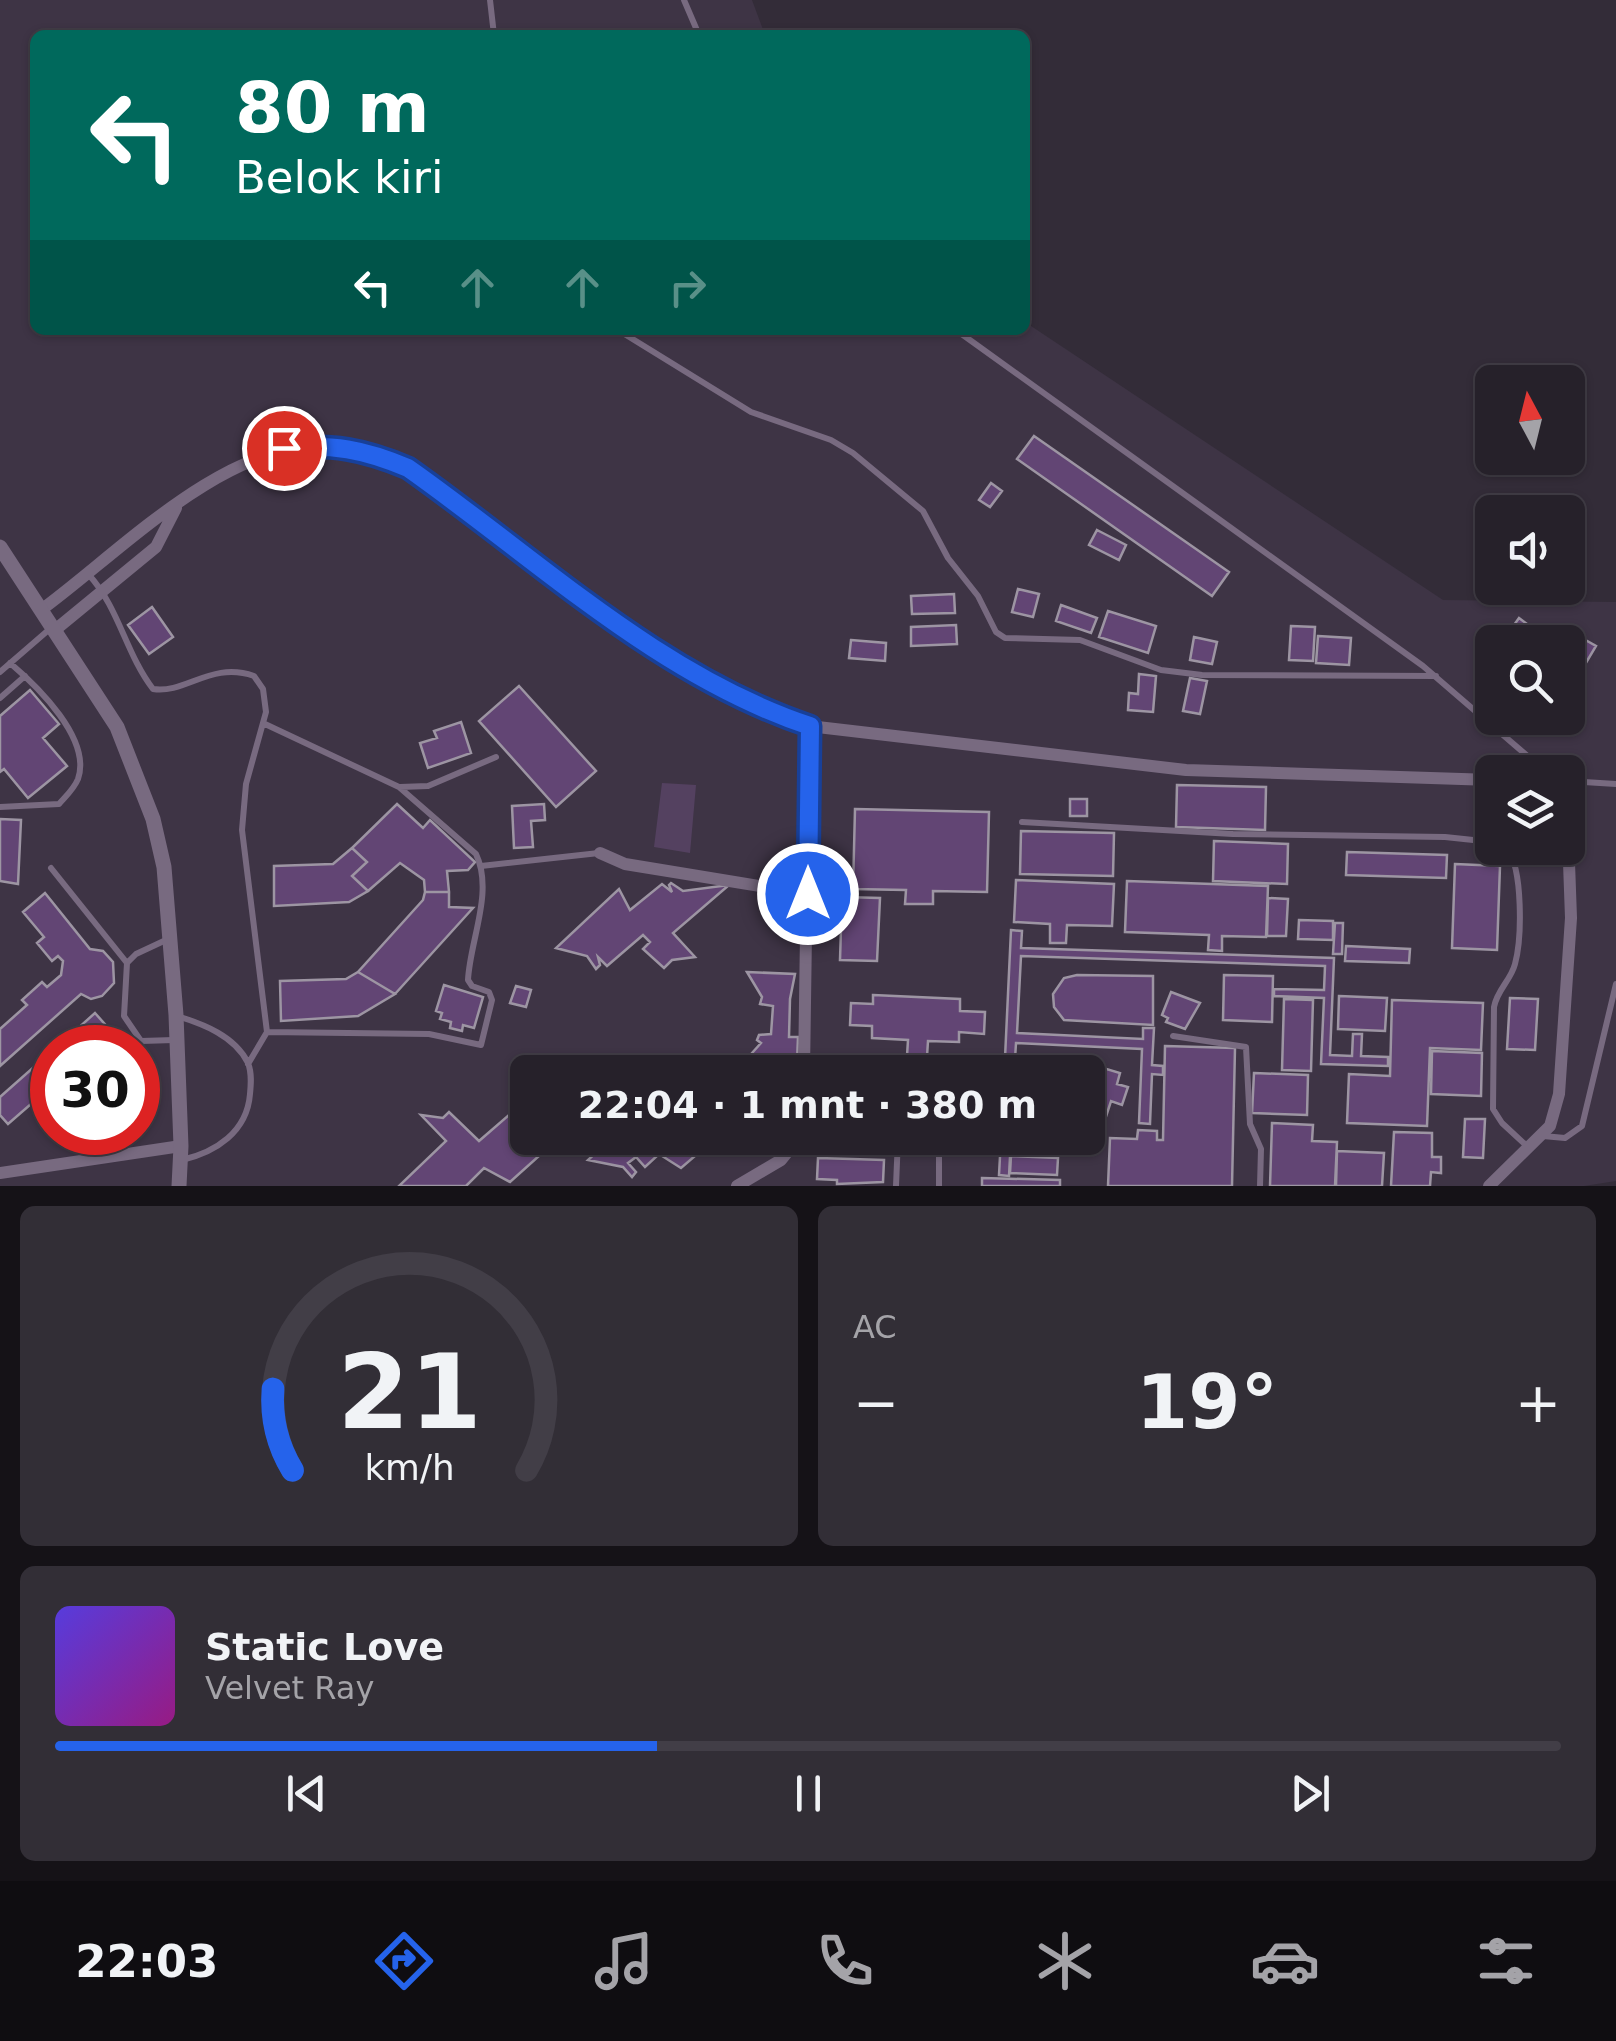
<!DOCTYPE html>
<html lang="id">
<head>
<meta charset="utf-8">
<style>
  body { margin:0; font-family:"DejaVu Sans",sans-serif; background:#322e36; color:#f1f3f6; height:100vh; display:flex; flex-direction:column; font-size:38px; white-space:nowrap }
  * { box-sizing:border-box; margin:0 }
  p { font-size:32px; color:#a4a3a8 }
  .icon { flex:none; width:55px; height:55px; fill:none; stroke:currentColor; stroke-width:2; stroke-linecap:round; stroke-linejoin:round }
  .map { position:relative; height:1186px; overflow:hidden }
  .side { display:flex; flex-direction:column; gap:20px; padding:20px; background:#151217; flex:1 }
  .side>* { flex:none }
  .guide { position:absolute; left:30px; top:30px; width:1000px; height:305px; border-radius:15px; box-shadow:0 2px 8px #0004,0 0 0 2px #423e47; background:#00695c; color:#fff; overflow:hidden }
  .needle { width:65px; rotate:353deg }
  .tools { position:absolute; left:1475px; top:365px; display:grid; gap:20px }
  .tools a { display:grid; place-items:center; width:110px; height:110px; border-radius:15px; background:#26212a; box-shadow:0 2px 8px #0004,0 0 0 2px #423e47; font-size:50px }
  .speed { position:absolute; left:30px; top:1025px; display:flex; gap:20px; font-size:50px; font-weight:700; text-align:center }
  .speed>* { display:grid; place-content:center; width:130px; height:130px; border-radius:50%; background:#26212a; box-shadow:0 2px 8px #0004,0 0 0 2px #423e47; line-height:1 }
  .speed .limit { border:15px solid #d22; background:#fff; color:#111 }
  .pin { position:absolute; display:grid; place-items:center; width:85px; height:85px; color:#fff; margin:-42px; border:5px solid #fff; border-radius:50%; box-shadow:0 2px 10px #0007 }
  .me { position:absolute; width:110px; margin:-55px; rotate:0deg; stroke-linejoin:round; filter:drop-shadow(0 0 8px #0008) }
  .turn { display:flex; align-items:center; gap:35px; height:210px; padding:0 40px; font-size:45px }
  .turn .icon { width:130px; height:130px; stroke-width:2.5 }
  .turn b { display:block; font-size:70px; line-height:85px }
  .lanes { display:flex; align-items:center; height:95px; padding:0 40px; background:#0003; justify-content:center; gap:50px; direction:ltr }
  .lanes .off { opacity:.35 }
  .big { font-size:75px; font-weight:700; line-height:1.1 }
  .side .card { flex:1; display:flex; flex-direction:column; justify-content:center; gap:15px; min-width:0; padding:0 35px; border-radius:15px; background:#322e36 }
  .side .dial { align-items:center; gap:0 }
  .dial svg { height:260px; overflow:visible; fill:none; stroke:#423e47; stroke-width:7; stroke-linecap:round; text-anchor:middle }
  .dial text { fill:#f1f3f6; stroke:none }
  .song { display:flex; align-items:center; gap:30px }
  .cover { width:120px; height:120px; border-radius:15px; background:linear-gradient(135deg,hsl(250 70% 55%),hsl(310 70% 35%)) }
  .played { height:10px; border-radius:5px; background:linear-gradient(90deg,#2563eb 40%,#423e47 40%) }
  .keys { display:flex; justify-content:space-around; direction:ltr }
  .heat { display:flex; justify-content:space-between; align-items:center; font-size:55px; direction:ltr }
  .side .tiles { flex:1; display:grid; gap:20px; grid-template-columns:1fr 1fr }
  .card:last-child { grid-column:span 2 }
  .trip { position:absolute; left:510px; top:1055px; width:595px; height:100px; border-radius:15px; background:#26212a; box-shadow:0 2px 8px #0004,0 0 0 2px #423e47; font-weight:700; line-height:100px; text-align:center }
  .dock { display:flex; height:160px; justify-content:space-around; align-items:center; background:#0f0d11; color:#a4a3a8 }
  .dock .icon { width:70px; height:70px }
  .dock .current { color:#2563eb }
  .dock b { font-size:45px; color:#f1f3f6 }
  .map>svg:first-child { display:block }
  .built { fill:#3e3445; fill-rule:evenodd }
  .green { fill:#544160 }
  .building { fill:#624574; stroke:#9d95a3; stroke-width:2.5 }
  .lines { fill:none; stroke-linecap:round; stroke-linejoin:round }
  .service { stroke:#786a80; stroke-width:6 }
  .minor { stroke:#786a80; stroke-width:12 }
  .tertiary { stroke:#786a80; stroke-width:15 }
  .route-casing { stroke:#184099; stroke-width:25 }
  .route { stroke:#2563eb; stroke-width:18 }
</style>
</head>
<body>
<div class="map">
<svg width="1616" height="1186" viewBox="0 0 1616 1186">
  <rect width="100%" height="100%" fill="#332c38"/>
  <path class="built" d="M0 0H752L765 35H35V330H1025V322L1443 600 1616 602V1181L1584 1186H0ZM1492 642H1568V718H1492ZM1492 772H1568V848H1492ZM52 1048H138V1132H52ZM528 1072H1088V1138H528Z"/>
  <path class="green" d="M662 783 696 785 690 853 654 847Z"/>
  <path class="building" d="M1034 436 1229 572 1212 596 1017 459Z
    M991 483 1002 491 990 507 979 500Z
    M1097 530 1126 545 1119 560 1089 545Z
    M1018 589 1039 594 1033 617 1012 612Z
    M954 594 955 613 912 614 911 596Z
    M1061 605 1097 618 1091 633 1056 621Z
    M152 607 173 637 149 654 128 625Z
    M1108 611 1156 626 1148 653 1099 637Z
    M1519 618 1546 638 1542 642H1523L1509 632Z
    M956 625 957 644 911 646V627Z
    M1291 626 1315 627 1313 661 1289 660Z
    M1573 633 1596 646 1577 678 1568 672V643Z
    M1318 636 1351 638 1349 665 1316 663Z
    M1194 637 1217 642 1212 664 1190 660Z
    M851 640 886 643 885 661 849 658Z
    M1139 674 1156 676 1153 712 1128 710 1129 693 1138 694Z
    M1190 678 1207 681 1200 714 1183 711Z
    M519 686 596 771 556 807 479 721Z
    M30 690 59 724 43 738 67 766 28 798 4 769 0 772V716Z
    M461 722 471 753 428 768 420 743 437 738 434 731Z
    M1177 785 1266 787 1265 830 1176 827Z
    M1070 799H1087V816H1070Z
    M397 804 423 828 430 820 475 862 468 870 447 871 449 892H425L424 880 400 863 368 891 352 876 367 862 352 848Z
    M544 804 545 820 531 821 533 847 514 848 512 806Z
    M855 809 989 812 987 892 933 891V904H905L906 890 853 889Z
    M0 819 21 820 18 884 0 881Z
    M1021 831 1114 833 1113 876 1020 874Z
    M1214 841 1288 844 1287 884 1213 881Z
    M352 848 367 862 352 876 368 891 349 902 274 906V866L333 864Z
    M1347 852 1447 855 1446 878 1346 875Z
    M1455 864 1500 866 1497 950 1452 948Z
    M1016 880 1114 884 1112 926 1067 925 1066 943H1050V924L1014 922Z
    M1127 881 1268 886 1266 937 1222 936V951L1208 950 1209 935 1125 932Z
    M671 883 683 891 729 885 673 933 695 957 672 960 664 968 643 949 650 942 643 935 607 966 598 957 600 965 596 969 587 956 556 948 619 889 630 910 662 884 672 892 669 885Z
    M425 892H449V907L473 908 395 994 358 972 423 900Z
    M45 893 90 949 103 951 113 962 114 983 102 996 91 999 81 994 0 1066V1029L27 1005 22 1000 42 982 47 987 61 975 63 961 58 956 52 961 37 943 44 937 23 912Z
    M842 897 880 898 877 961 840 960Z
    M1268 898 1288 899 1286 936H1267Z
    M1299 920 1333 921V940L1298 939Z
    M1335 923H1343L1342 954H1333Z
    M1011 930 1022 931 1021 948 1334 958 1330 1055 1352 1056 1353 1034H1362L1361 1056 1388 1057V1066L1321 1064 1324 998 1274 996V989L1324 990 1325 966 1021 956 1017 1033 1143 1039V1028H1154L1152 1065 1163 1066V1075L1152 1074 1150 1124 1139 1123 1142 1049 1016 1043 1015 1059 1034 1060 1033 1068 1015 1067 1014 1072H1005V1066L932 1067 933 1059 1005 1058Z
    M1346 946 1410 949 1409 963 1345 961Z
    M358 972 395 994 358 1016 281 1021 280 981 346 979Z
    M747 972 795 974 790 999 789 1037H798L797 1061 744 1062 761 1043 757 1040 759 1035 771 1034 773 1006 760 1004 762 997Z
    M1077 975 1153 976V1025L1064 1020 1054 1007 1053 994 1064 978Z
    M1224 975 1273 976 1272 1022 1223 1020Z
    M444 985 483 997 474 1028 463 1025 462 1031 450 1028 451 1022 440 1019 442 1013 436 1011Z
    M516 986 531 990 526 1007 510 1003Z
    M1171 992 1200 1003 1185 1029 1166 1022 1168 1018 1162 1015Z
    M873 995 960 999V1011L985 1012 984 1034 959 1032V1042L928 1041 926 1072H906L908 1040 872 1038V1026L850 1025 851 1003 873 1004Z
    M1339 996 1387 998 1385 1031 1338 1029Z
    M1510 998 1538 999 1535 1050 1507 1049Z
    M1284 999 1313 1000 1311 1071 1282 1070Z
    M1392 1000 1483 1003 1481 1050 1430 1048 1427 1126 1347 1123 1349 1074 1390 1076Z
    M95 1013 126 1048H56Z
    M1165 1046 1235 1048 1232 1186H1108L1110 1138 1137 1139 1138 1130 1157 1131V1140H1163Z
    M52 1051V1099L46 1105 39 1097 8 1124 0 1115V1097Z
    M1432 1051 1482 1053 1481 1096 1431 1094Z
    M1038 1060 1077 1072 1080 1061 1120 1073 1117 1084 1128 1087 1122 1105 1111 1101 1101 1132 1088 1127V1072H1034Z
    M1254 1073 1308 1075 1307 1115 1252 1113Z
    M525 1101 528 1103V1138H559L510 1182 484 1168 466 1186H399L446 1141 421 1115 443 1118 449 1112 479 1141Z
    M1465 1119H1485L1483 1158 1463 1157Z
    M1272 1123 1313 1125 1312 1141 1337 1142 1335 1186H1270Z
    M1394 1132 1432 1133V1157H1441V1173L1431 1172 1430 1186H1391Z
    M612 1138H716L681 1168 659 1154 645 1167 636 1157 628 1163 636 1172 632 1177 623 1167 588 1160Z
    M1001 1138H1011L1009 1176 999 1175Z
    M1337 1151 1384 1153 1382 1186H1336Z
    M1011 1156 1058 1158 1057 1175 1010 1173Z
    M818 1158 884 1160 883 1182 837 1184V1180L817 1179Z
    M982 1178 1060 1180V1186H982Z"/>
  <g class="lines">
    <path class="service" d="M490 0 494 35
      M684 0 699 35
      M618 330 751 412 831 440 853 453 923 511 948 558 978 596 996 632 1005 638 1080 640 1161 670 1202 675 1436 676
      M956 330 1423 666 1546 772
      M89 575C119 608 126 654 153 689 186 694 211 661 254 676L263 689 266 712 246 784 242 830 267 1032 248 1064
      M0 672 52 627
      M0 698 25 676
      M265 724 399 787 476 854C494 892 470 940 468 980L472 986 489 992 492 1000 481 1045 429 1034 267 1032
      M1568 781 1616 784
      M400 787 428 786 496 757
      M0 807 59 804C66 796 74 789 78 779 92 739 37 686 10 663
      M1022 822 1233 834 1445 837 1492 842
      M1507 848C1523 869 1522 938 1515 964 1511 980 1497 990 1494 1007L1493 1109 1502 1123 1529 1148
      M481 866 599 853
      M51 868 127 963
      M166 940 136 954 127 963 124 1016 141 1041 174 1040
      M177 1016C203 1024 235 1036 248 1063 252 1073 251 1084 250 1094 247 1132 216 1152 182 1160
      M1173 1036 1246 1047 1250 1124 1261 1149 1260 1186
      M138 1093 142 1084 141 1041
      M1543 1136 1565 1138 1582 1126 1616 984
      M939 1138V1186
      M896 1186 898 1138"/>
    <path class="minor" d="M41 610C120 552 218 448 320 445 351 444 380 456 408 467 536 558 659 676 809 726L1186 770 1492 780
      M55 630 156 547 176 508
      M600 853 625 864 808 894
      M804 1072 809 726
      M0 1173 181 1146
      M737 1186 781 1160 799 1138
      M1489 1186 1550 1126 1559 1094 1571 918 1568 835"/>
    <path class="tertiary" d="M0 547 117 727 153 819 164 867 176 1015 181 1146 179 1186"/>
  </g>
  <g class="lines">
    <defs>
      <path id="route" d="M284 448C333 444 363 449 408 468 536 558 659 676 810 726L808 894"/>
    </defs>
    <use href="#route" class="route-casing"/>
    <use href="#route" class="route"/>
  </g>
</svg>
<div class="tools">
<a><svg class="needle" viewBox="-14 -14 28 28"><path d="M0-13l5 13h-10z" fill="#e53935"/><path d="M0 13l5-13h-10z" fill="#a4a3a8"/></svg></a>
<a><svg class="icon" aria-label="sound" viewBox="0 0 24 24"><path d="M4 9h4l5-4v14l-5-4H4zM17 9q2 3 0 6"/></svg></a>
<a><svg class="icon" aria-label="search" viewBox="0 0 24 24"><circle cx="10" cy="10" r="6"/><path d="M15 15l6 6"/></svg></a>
<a><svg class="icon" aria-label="layers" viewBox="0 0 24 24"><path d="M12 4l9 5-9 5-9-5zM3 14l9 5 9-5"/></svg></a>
</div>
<div class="speed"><div class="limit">30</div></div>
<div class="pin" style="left:284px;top:448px;background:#d93025"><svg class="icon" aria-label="arrive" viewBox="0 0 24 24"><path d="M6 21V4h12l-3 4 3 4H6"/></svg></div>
<svg class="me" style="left:808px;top:894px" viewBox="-20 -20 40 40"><circle r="17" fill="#2563eb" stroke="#fff" stroke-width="3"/><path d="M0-11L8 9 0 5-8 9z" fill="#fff"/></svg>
<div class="trip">22:04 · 1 mnt · 380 m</div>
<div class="guide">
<div class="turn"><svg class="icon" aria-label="left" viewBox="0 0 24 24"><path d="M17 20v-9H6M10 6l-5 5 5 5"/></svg><div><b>80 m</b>Belok kiri</div></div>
<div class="lanes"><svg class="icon" aria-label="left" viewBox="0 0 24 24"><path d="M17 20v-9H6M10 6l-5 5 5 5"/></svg><svg class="icon off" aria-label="ahead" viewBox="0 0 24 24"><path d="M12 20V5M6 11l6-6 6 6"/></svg><svg class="icon off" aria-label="ahead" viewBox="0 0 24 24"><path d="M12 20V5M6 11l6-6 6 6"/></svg><svg class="icon off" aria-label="right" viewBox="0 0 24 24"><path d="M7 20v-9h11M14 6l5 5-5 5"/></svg></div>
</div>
</div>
<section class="side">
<div class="tiles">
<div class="card dial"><svg viewBox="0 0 100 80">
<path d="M14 69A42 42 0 1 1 86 69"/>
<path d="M14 69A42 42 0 0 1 8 44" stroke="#2563eb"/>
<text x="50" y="56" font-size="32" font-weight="700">21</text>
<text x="50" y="72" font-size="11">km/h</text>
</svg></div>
<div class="card"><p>AC</p>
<div class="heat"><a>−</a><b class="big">19°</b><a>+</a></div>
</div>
<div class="card">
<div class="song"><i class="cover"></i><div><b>Static Love</b><p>Velvet Ray</p></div></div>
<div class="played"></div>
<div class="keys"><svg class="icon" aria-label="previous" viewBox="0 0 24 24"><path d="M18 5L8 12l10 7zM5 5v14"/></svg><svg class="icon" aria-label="pause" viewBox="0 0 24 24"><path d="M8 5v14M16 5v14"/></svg><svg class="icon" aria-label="next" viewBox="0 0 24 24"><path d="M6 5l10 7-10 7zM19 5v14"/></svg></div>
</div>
</div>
</section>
<nav class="dock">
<b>22:03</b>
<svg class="icon current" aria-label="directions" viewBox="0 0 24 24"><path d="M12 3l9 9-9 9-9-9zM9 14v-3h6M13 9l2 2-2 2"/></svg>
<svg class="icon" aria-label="music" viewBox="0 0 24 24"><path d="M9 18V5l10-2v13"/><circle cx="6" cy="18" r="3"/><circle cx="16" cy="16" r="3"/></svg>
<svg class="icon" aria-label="phone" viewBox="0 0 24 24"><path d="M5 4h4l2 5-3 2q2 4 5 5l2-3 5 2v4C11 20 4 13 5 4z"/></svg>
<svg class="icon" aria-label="climate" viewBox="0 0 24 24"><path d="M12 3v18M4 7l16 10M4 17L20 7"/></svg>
<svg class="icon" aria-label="car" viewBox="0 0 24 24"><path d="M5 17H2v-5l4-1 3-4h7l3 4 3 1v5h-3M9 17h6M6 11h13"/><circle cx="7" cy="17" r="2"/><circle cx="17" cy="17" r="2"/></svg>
<svg class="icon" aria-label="filters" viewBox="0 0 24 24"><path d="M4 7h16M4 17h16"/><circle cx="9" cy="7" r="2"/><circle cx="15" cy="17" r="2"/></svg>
</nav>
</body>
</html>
